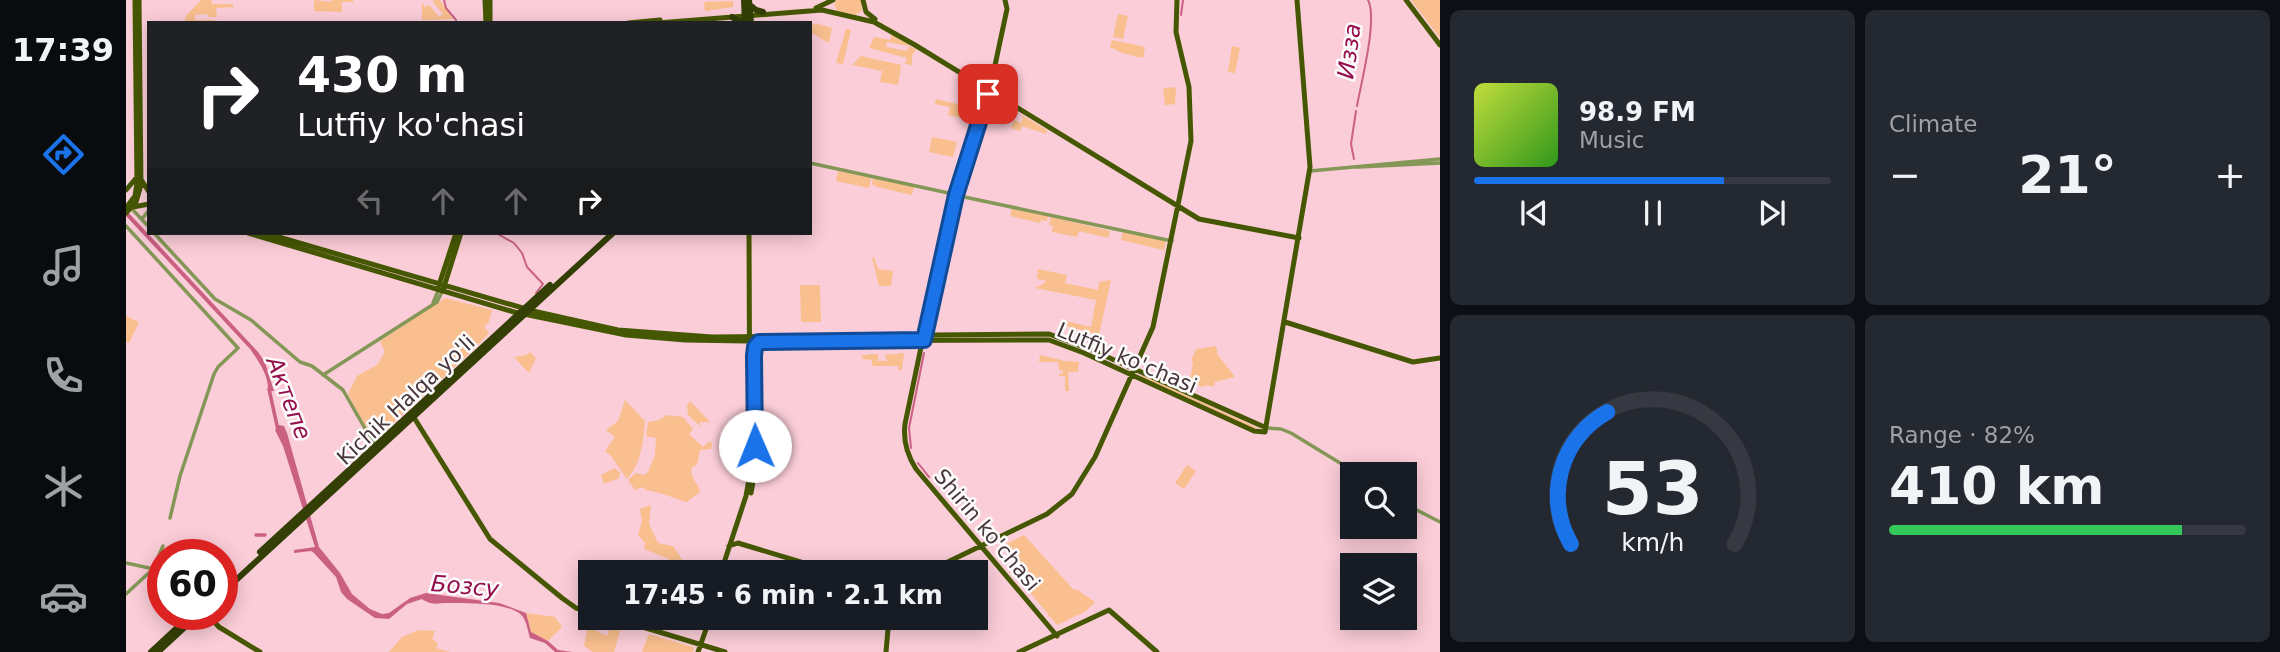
<!DOCTYPE html>
<html lang="en">
<head>
<meta charset="utf-8">
<style>
  body { margin:0; font-family:"DejaVu Sans",sans-serif; background:#242831; color:#f1f3f6; height:100vh; display:flex; flex-direction:column; font-size:26px; white-space:nowrap }
  * { box-sizing:border-box; margin:0 }
  p { font-size:23px; color:#9ea1a6 }
  .icon { flex:none; width:38px; height:38px; fill:none; stroke:currentColor; stroke-width:2; stroke-linecap:round; stroke-linejoin:round }
  .map { position:relative; flex:1; overflow:hidden }
  .side { display:flex; flex-direction:column; gap:10px; padding:10px; background:#0d0f14; width:840px }
  .side>* { flex:none }
  .top-card { position:absolute; left:21px; top:21px; width:665px; height:214px; border-radius:0px; box-shadow:0 4px 18px #0003; background:#202124; color:#fff; overflow:hidden }
  .buttons { position:absolute; left:1214px; top:462px; display:grid; gap:14px }
  .buttons a { display:grid; place-items:center; width:77px; height:77px; border-radius:0px; background:#171b24; box-shadow:0 4px 18px #0003; font-size:35px }
  .speed { position:absolute; left:21px; top:539px; display:flex; gap:14px; font-size:35px; font-weight:700; text-align:center }
  .speed>* { display:grid; place-content:center; width:91px; height:91px; border-radius:50%; background:#171b24; box-shadow:0 4px 18px #0003; line-height:1 }
  .speed .limit { border:10px solid #d22; background:#fff; color:#111 }
  .pin { position:absolute; display:grid; place-items:center; width:60px; height:60px; color:#fff; margin:-30px; border-radius:14px; box-shadow:0 4px 10px #0006 }
  .me { position:absolute; width:77px; margin:-38px; rotate:359deg; stroke-linejoin:round; filter:drop-shadow(0 0 5px #0008) }
  .turn { display:flex; align-items:center; gap:24px; height:147px; padding:0 35px; font-size:32px }
  .turn .icon { width:91px; height:91px; stroke-width:2.5 }
  .turn b { display:block; font-size:49px; line-height:60px }
  .lanes { display:flex; align-items:center; height:66px; padding:0 35px; background:#0003; justify-content:center; gap:35px; direction:ltr }
  .lanes .off { opacity:.35 }
  .big { font-size:52px; font-weight:800; line-height:1.1 }
  .side .card { flex:1; display:flex; flex-direction:column; justify-content:center; gap:10px; min-width:0; padding:0 24px; border-radius:10px; background:#242831 }
  .side .dial { align-items:center; gap:0 }
  .dial svg { height:182px; overflow:visible; fill:none; stroke:#363941; stroke-width:7; stroke-linecap:round; text-anchor:middle }
  .dial text { fill:#f1f3f6; stroke:none }
  .song { display:flex; align-items:center; gap:21px }
  .cover { width:84px; height:84px; border-radius:10px; background:linear-gradient(135deg,hsl(70 70% 55%),hsl(110 70% 35%)) }
  .played { height:7px; border-radius:4px; background:linear-gradient(90deg,#1a73e8 70%,#363941 70%) }
  .keys { display:flex; justify-content:space-around; direction:ltr }
  .heat { display:flex; justify-content:space-between; align-items:center; font-size:38px; direction:ltr }
  .charge { height:10px; border-radius:5px; background:linear-gradient(90deg,#34c759 82%,#363941 0) }
  .side .tiles { flex:1; display:grid; gap:10px; grid-template-columns:repeat(2,1fr) }
  .trip { position:absolute; left:452px; top:560px; width:410px; height:70px; border-radius:0px; background:#171b24; box-shadow:0 4px 18px #0003; font-weight:800; line-height:70px; text-align:center }
  main { display:flex; flex:1; min-height:0 }
  .tab-bar { display:flex; flex-direction:column; width:126px; justify-content:space-around; align-items:center; background:#090b0e; color:#9ea1a6 }
  .tab-bar .icon { width:49px; height:49px }
  .tab-bar .on { color:#1a73e8 }
  .tab-bar b { font-size:32px; color:#f1f3f6 }
  .map>svg:first-child { display:block }
  .green { fill:#f9bf8e }
  .water { fill:#ca6082 }
  .lines { fill:none; stroke-linecap:round; stroke-linejoin:round }
  .stream { stroke:#ca6082; stroke-width:2 }
  .canal { stroke:#ca6082; stroke-width:3.5 }
  .minor { stroke:#849757; stroke-width:3.5 }
  .major { stroke:#465703; stroke-width:5 }
  .highway { stroke:#333f05; stroke-width:6 }
  .route-casing { stroke:#114b97; stroke-width:18 }
  .route { stroke:#1a73e8; stroke-width:12 }
  .labels { text-anchor:middle; dominant-baseline:central; stroke-width:5; stroke-linejoin:round; paint-order:stroke }
  .street-label { font-size:21px; fill:#473539; stroke:#fcfcfc }
  .water-label { font-size:23px; font-style:italic; fill:#950d4b; stroke:#fcfcfc }
</style>
</head>
<body>
<main>
<nav class="tab-bar">
<b>17:39</b>
<svg class="icon on" aria-label="directions" viewBox="0 0 24 24"><path d="M12 3l9 9-9 9-9-9zM9 14v-3h6M13 9l2 2-2 2"/></svg>
<svg class="icon" aria-label="music" viewBox="0 0 24 24"><path d="M9 18V5l10-2v13"/><circle cx="6" cy="18" r="3"/><circle cx="16" cy="16" r="3"/></svg>
<svg class="icon" aria-label="phone" viewBox="0 0 24 24"><path d="M5 4h4l2 5-3 2q2 4 5 5l2-3 5 2v4C11 20 4 13 5 4z"/></svg>
<svg class="icon" aria-label="climate" viewBox="0 0 24 24"><path d="M12 3v18M4 7l16 10M4 17L20 7"/></svg>
<svg class="icon" aria-label="car" viewBox="0 0 24 24"><path d="M5 17H2v-5l4-1 3-4h7l3 4 3 1v5h-3M9 17h6M6 11h13"/><circle cx="7" cy="17" r="2"/><circle cx="17" cy="17" r="2"/></svg>
</nav>
<div class="map">
<svg width="1314" height="652" viewBox="0 0 1314 652">
  <rect width="100%" height="100%" fill="#fbcdd8"/>
  <path class="green" d="M75 0H85L86 4H107V7L90 8 91 17H83L82 14 69 15V20H89V23H58L60 16Z
    M188 0 205 2V0H227V2H216V12L188 11Z
    M308 0H314L327 19 296 20V2L299 7 303 5 313 17 317 14 307 2Z
    M711 0H735L736 11 729 15 711 11 708 4Z
    M1285 0H1314V38Z
    M607 1V7L579 11 578 2Z
    M992 14 1002 16 997 39 987 37Z
    M692 24 706 28 703 43 684 32V25Z
    M720 29 725 30 717 64 710 63Z
    M766 34 783 44 782 46 761 42 760 47 781 51 783 46 790 49 786 56V65L779 64 781 58 743 48 748 37 764 40Z
    M986 40 1019 47 1017 58 996 53 984 47Z
    M1106 46 1114 48 1109 73 1102 72Z
    M735 56 775 65 772 85 754 82 756 71 726 65Z
    M1045 87 1050 88 1049 104 1039 105 1037 89Z
    M810 99 843 107 840 119 822 115 824 107 809 104Z
    M894 114 921 130 920 134 896 126 894 131 885 128 888 120 895 123 897 118Z
    M806 137 831 142 827 157 803 152Z
    M712 171 745 178 743 188 710 181Z
    M747 178 788 187 786 195 751 187 746 184Z
    M886 208 922 216 921 221 915 220 914 223 884 216Z
    M925 217 984 231 982 238 953 231 951 237 926 232 927 226 923 225Z
    M997 232 1040 241 1038 250 995 240Z
    M748 257 752 269 767 271 765 286H753L746 258Z
    M912 269 941 275 939 283 972 290 973 282 985 280 973 335 940 326V321L965 327 970 300 909 288 919 283V280L911 279Z
    M674 285H694L695 322H675Z
    M319 298 366 310 363 322 358 327 363 333 345 352 247 441 222 394 231 376 251 365 259 352 254 341Z
    M0 316 13 322 3 343 0 342Z
    M1090 346 1092 355 1109 377 1089 382 1088 387 1081 385 1076 387 1064 381 1067 362 1065 361 1070 349Z
    M404 352 410 358 403 373 388 357 400 355Z
    M778 353 776 370H772V366H746V360L737 359 735 355 752 354V361H761L759 355Z
    M914 355 939 361 953 362 952 372H942L943 391H939V376H933V374H937V371L933 370 932 362H913Z
    M1016 375 1130 427 1128 430 1015 378Z
    M499 400 519 421C517 442 516 462 501 479L485 456 479 451 489 437 480 430 492 421Z
    M564 401 584 422H574V426L562 415 561 406Z
    M541 415 557 417 567 429 563 434 577 447 584 441 586 444 585 449 574 450 571 465 566 467C563 477 572 482 574 492L561 502C547 498 535 492 520 490L517 487 509 490 502 480 510 473 518 475 522 472 529 455 530 438 520 436 522 422 533 420Z
    M1061 465 1070 471 1058 489 1049 483Z
    M489 468 494 473 493 478 478 484 475 475Z
    M525 505 523 524 532 543 547 546 558 562 557 566 578 572 547 566 543 559 518 549 519 543 512 535 516 521 514 509Z
    M898 535 948 590 950 589 969 602 960 611 931 625 893 579 898 566 880 544Z
    M400 613 429 617 436 627 422 641 405 632Z
    M469 623 474 625 470 631 481 636 484 628 494 631 488 652H467L458 646 462 626 467 628Z
    M293 630 309 631 306 639 312 643 310 648 324 652H263L276 637Z
    M523 634 567 647 568 648 567 652H516Z"/>
  <path class="water" d="M0 210 132 352 139 362 148 391H142C143 376 133 362 124 349L0 216Z
    M153 425 158 426 161 433 193 547 214 573 226 594 244 609 256 614 263 613 284 598 300 593 373 603 400 613 405 632 422 641 432 650 447 652H429L419 643 404 638C402 632 401 623 397 617 386 602 340 603 322 603 311 603 306 606 296 599L281 604 263 619 249 618 221 599 215 592 210 577 188 553 185 551 168 553V550L189 547 157 446 149 430Z"/>
  <g class="lines">
    <path class="stream" d="M318 0 320 8 330 20
      M1055 15 1057 0
      M1231 106C1235 83 1252 19 1242 0
      M1228 159 1225 144 1230 111
      M837 184 847 151
      M370 233 388 243 396 253 401 267 417 284 410 293
      M820 257 832 201
      M806 316 818 264
      M804 329 806 319
      M785 448 783 428 798 353
      M792 463 803 477"/>
    <path class="canal" d="M144 387 143 389 152 430
      M130 535H139"/>
    <path class="minor" d="M684 163 827 194
      M1233 167 1314 163
      M1184 171 1314 159
      M829 195 1046 241
      M6 209 23 227
      M16 219 23 210
      M0 226 112 348 92 367 88 374 54 476 44 518
      M28 233 89 299 125 320 174 362 186 366 217 390 249 446
      M307 303 312 291
      M197 375 311 302 316 292
      M1141 428 1155 429 1165 433 1232 474
      M1279 504 1314 522
      M0 563 37 571
      M0 594 27 569 37 546"/>
    <path class="major" d="M359 0 360 23
      M364 0V23
      M737 0 740 12 749 19
      M879 0 881 9 865 84 827 194 779 424C777 440 781 455 790 469L931 636
      M1280 0 1314 45
      M690 8 707 0
      M502 23 534 20
      M532 23 696 10 748 22 789 45 1073 219 1173 238
      M16 181 23 192
      M0 190 11 177
      M7 207 23 204
      M0 208 9 196 11 183 9 0
      M0 213 10 202 15 185 13 0
      M122 233 388 312 500 335 559 340 620 341 923 340 958 353 1128 431 1139 432 1184 167 1171 0
      M139 233 407 311 492 330 586 337 923 334 968 351 1136 426
      M312 288 330 233
      M317 290 335 233
      M1159 322 1287 362 1314 358
      M287 416 364 539 436 598 450 608 464 612
      M625 493 629 471 627 339
      M603 546 612 543 708 572
      M595 572 620 496 624 474 623 233
      M801 572 921 514 946 494 969 457 1027 327 1065 141 1063 87 1050 32 1051 0
      M81 614 93 627 134 652
      M487 618 599 652
      M572 652 584 618
      M760 652 763 618
      M893 652 983 610 1031 652"/>
    <path class="highway" d="M618 0 619 23
      M623 0 625 23
      M624 5 630 10 637 12
      M606 17 617 23
      M134 552 424 285
      M96 593 487 233
      M25 652 66 614
      M32 652 73 614"/>
  </g>
  <g class="lines">
    <defs>
      <path id="route" d="M629 446 628 356 629 347 633 342 798 340 830 195 862 94"/>
    </defs>
    <use href="#route" class="route-casing"/>
    <use href="#route" class="route"/>
  </g>
  <g class="labels">
    <g class="street-label">
      <text transform="translate(1001 358) rotate(23)">Lutfiy ko'chasi</text>
      <text transform="translate(280 400) rotate(-43)">Kichik Halqa yo'li</text>
      <text transform="translate(861 530) rotate(50)">Shirin ko'chasi</text>
    </g>
    <g class="water-label">
      <text transform="translate(1223 51) rotate(-82)">Изза</text>
      <text transform="translate(163 398) rotate(69)">Актепе</text>
      <text transform="translate(339 586) rotate(5)">Бозсу</text>
    </g>
  </g>
</svg>
<div class="buttons">
<a><svg class="icon" aria-label="search" viewBox="0 0 24 24"><circle cx="10" cy="10" r="6"/><path d="M15 15l6 6"/></svg></a>
<a><svg class="icon" aria-label="layers" viewBox="0 0 24 24"><path d="M12 4l9 5-9 5-9-5zM3 14l9 5 9-5"/></svg></a>
</div>
<div class="speed"><div class="limit">60</div></div>
<div class="pin" style="left:862px;top:94px;background:#d93025"><svg class="icon" aria-label="arrive" viewBox="0 0 24 24"><path d="M6 21V4h12l-3 4 3 4H6"/></svg></div>
<svg class="me" style="left:629px;top:446px" viewBox="-20 -20 40 40"><circle r="19" fill="#fff"/><path d="M0-13L10 11 0 6-10 11z" fill="#1a73e8"/></svg>
<div class="trip">17:45 · 6 min · 2.1 km</div>
<div class="top-card">
<div class="turn"><svg class="icon" aria-label="right" viewBox="0 0 24 24"><path d="M7 20v-9h11M14 6l5 5-5 5"/></svg><div><b>430 m</b>Lutfiy ko'chasi</div></div>
<div class="lanes"><svg class="icon off" aria-label="left" viewBox="0 0 24 24"><path d="M17 20v-9H6M10 6l-5 5 5 5"/></svg><svg class="icon off" aria-label="ahead" viewBox="0 0 24 24"><path d="M12 20V5M6 11l6-6 6 6"/></svg><svg class="icon off" aria-label="ahead" viewBox="0 0 24 24"><path d="M12 20V5M6 11l6-6 6 6"/></svg><svg class="icon" aria-label="right" viewBox="0 0 24 24"><path d="M7 20v-9h11M14 6l5 5-5 5"/></svg></div>
</div>
</div>
<section class="side">
<div class="tiles">
<div class="card">
<div class="song"><i class="cover"></i><div><b>98.9 FM</b><p>Music</p></div></div>
<div class="played"></div>
<div class="keys"><svg class="icon" aria-label="previous" viewBox="0 0 24 24"><path d="M18 5L8 12l10 7zM5 5v14"/></svg><svg class="icon" aria-label="pause" viewBox="0 0 24 24"><path d="M8 5v14M16 5v14"/></svg><svg class="icon" aria-label="next" viewBox="0 0 24 24"><path d="M6 5l10 7-10 7zM19 5v14"/></svg></div>
</div>
<div class="card"><p>Climate</p>
<div class="heat"><a>−</a><b class="big">21°</b><a>+</a></div>
</div>
<div class="card dial"><svg viewBox="0 0 100 80">
<path d="M14 69A42 42 0 1 1 86 69"/>
<path d="M14 69A42 42 0 0 1 30 11" stroke="#1a73e8"/>
<text x="50" y="56" font-size="32" font-weight="700">53</text>
<text x="50" y="72" font-size="11">km/h</text>
</svg></div>
<div class="card"><p>Range · 82%</p><b class="big">410 km</b><div class="charge"></div></div>
</div>
</section>
</main>
</body>
</html>
